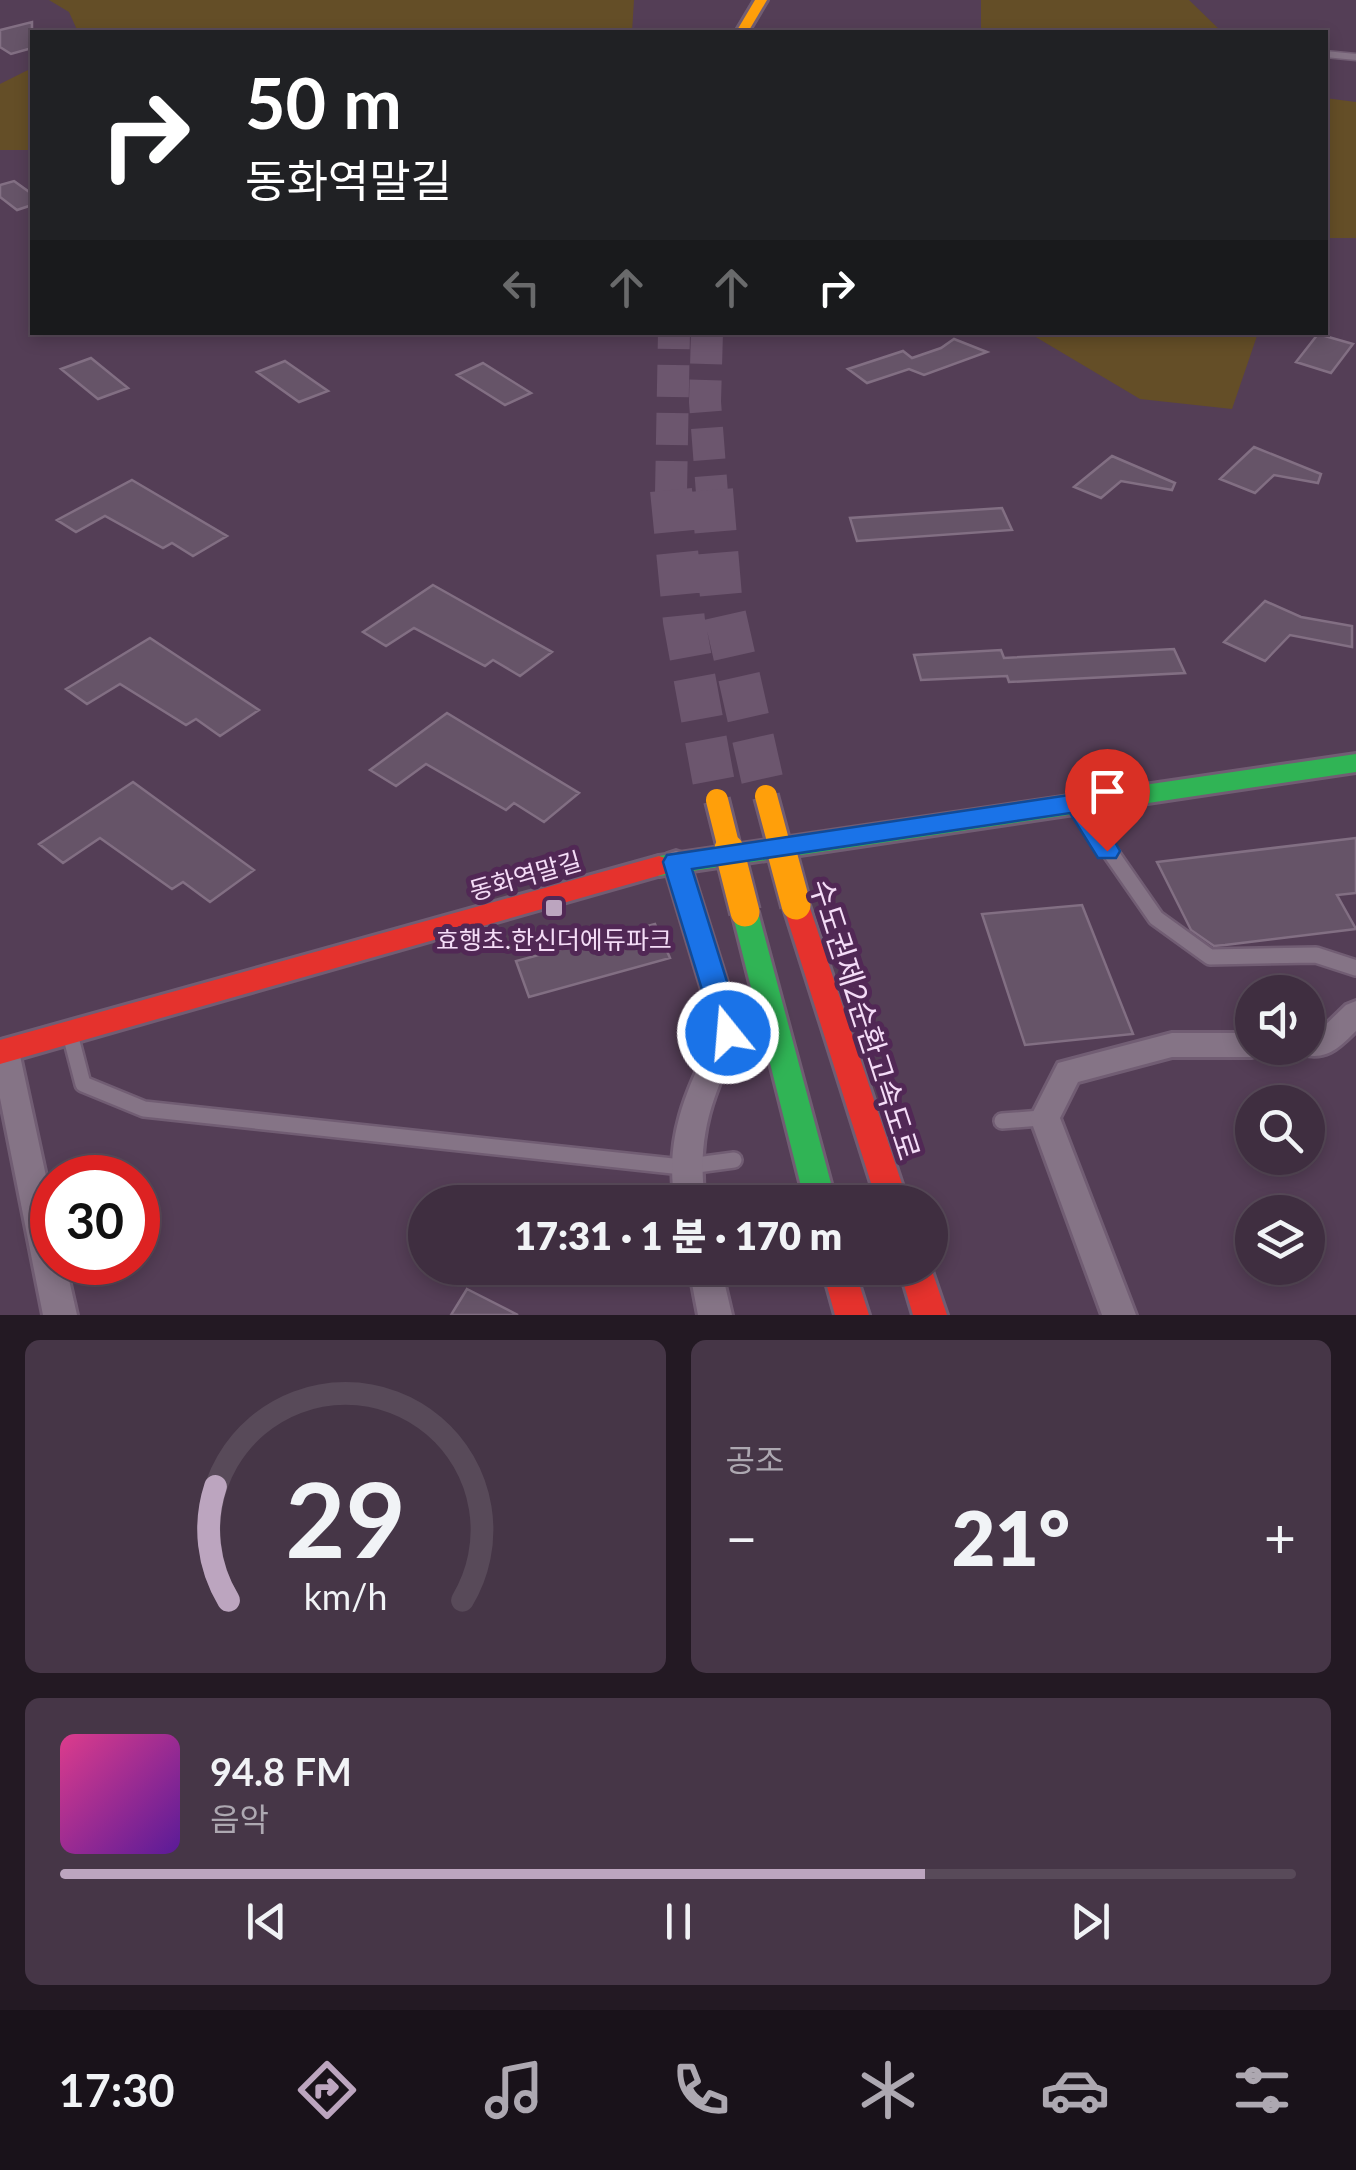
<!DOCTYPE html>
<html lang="ko">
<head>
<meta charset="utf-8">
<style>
  body { margin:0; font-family:Lato,"Noto Sans KR",sans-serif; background:#463647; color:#f1f3f6; height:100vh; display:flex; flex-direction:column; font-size:38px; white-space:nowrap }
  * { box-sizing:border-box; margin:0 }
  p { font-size:32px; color:#ada8b1 }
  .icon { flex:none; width:55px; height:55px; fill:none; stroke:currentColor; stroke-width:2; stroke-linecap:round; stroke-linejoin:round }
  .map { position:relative; height:1315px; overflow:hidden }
  .side { display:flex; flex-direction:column; gap:25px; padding:25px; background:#231923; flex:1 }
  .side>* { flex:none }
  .guide { position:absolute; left:30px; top:30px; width:1298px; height:305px; border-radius:0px; box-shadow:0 5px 15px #0003,0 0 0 2px #584a59; background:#202124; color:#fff; overflow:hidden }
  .buttons { position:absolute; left:1235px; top:975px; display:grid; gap:20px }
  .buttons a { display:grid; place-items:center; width:90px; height:90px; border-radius:50%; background:#3f2e40; box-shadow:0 5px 15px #0003,0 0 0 2px #584a59; font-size:50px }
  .speed { position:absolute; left:30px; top:1155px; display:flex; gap:20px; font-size:50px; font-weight:700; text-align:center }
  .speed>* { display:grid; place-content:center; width:130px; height:130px; border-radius:50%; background:#3f2e40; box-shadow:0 5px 15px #0003,0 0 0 2px #584a59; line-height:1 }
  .speed .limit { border:15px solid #d22; background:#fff; color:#111 }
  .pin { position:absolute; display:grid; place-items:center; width:85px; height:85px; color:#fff; margin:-102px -42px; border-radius:50% 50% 50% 0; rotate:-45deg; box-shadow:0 0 10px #0007 }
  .pin .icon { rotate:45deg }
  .me { position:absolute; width:110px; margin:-55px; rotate:343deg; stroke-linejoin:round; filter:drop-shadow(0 0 8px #0008) }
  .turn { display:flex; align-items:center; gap:35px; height:210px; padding:0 50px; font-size:45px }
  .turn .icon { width:130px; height:130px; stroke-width:2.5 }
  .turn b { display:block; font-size:70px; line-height:85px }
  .lanes { display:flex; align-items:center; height:95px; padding:0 50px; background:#0003; justify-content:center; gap:50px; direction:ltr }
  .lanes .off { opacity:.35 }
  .big { font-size:75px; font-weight:800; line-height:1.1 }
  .side .card { flex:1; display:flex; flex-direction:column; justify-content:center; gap:15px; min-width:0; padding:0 35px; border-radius:15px; background:#463647 }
  .side .dial { align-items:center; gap:0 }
  .dial svg { height:260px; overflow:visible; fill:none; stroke:#584a59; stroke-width:7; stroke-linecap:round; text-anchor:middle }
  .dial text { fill:#f1f3f6; stroke:none }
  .song { display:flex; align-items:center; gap:30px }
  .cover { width:120px; height:120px; border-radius:15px; background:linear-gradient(135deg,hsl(330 70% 55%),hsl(270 70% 35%)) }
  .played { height:10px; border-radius:5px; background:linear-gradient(90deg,#bca5bf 70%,#584a59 70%) }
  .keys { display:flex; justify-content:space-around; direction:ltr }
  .heat { display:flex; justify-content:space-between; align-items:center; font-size:55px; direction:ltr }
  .side .tiles { flex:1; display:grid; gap:25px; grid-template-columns:1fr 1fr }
  .card:last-child { grid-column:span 2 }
  .trip { position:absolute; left:408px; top:1185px; width:540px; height:100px; border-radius:50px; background:#3f2e40; box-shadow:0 5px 15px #0003,0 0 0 2px #584a59; font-weight:800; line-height:100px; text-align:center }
  .tab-bar { display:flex; height:160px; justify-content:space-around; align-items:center; background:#19121a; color:#ada8b1 }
  .tab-bar .icon { width:70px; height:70px }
  .tab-bar .current { color:#bca5bf }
  .tab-bar b { font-size:45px; color:#f1f3f6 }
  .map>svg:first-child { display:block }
  .green { fill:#644e27 }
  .building { fill:#665468; stroke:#826f83; stroke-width:2.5 }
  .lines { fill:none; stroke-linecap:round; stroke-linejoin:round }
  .highway-tunnel-far1 { stroke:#6c566e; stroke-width:32; stroke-dasharray:32 16; stroke-linecap:butt }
  .highway-tunnel { stroke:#6c566e; stroke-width:42; stroke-dasharray:42 21; stroke-linecap:butt }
  .lane-far2-casing { stroke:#715d73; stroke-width:9 }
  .lane-far1-casing { stroke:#715d73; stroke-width:16 }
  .lane-casing { stroke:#715d73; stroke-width:20 }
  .street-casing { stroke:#715d73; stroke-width:6 }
  .fast-casing { stroke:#715d73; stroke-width:6 }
  .slow-casing { stroke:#715d73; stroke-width:6 }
  .jam-casing { stroke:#715d73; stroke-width:6 }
  .lane-far2 { stroke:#857486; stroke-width:6 }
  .lane-far1 { stroke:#857486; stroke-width:11 }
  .lane { stroke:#857486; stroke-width:15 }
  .street { fill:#857486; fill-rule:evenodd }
  .fast { fill:#30b455; fill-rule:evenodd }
  .slow { fill:#ff9f0a; fill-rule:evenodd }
  .jam { fill:#e5322d; fill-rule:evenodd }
  .slow-bridge-far1-casing { stroke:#715d73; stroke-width:28; stroke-linecap:butt }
  .slow-bridge-casing { stroke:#715d73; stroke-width:34; stroke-linecap:butt }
  .slow-bridge-far1 { stroke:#ff9f0a; stroke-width:22 }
  .slow-bridge { stroke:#ff9f0a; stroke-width:29 }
  .route { fill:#1a73e8; stroke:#114b97; stroke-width:2.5 }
  .poi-dot { fill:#bca5bf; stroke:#512855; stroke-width:4 }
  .labels { text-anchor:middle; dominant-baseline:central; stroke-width:10; stroke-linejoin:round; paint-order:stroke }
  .street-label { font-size:25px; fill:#f4dcf7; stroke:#512855 }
  .poi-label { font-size:25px; fill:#f4dcf7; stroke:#512855 }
  .near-street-label { font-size:30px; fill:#f4dcf7; stroke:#512855 }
</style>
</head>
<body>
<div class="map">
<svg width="1356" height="1315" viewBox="0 0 1356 1315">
  <rect width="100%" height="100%" fill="#543e56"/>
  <path class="green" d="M49 0H634L632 32H78L69 12Z
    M981 0H1189L1222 32H981Z
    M32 68V150H0V84Z
    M1325 98 1356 102V238H1325Z
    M1029 333 1258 332V333L1232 409 1140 399Z"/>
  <path class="building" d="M32 22V48L11 54 0 47V30Z
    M14 181 32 194V205L17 210 0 197V185Z
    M1318 334 1353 344 1331 373 1296 362Z
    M954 339 987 352 924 375 909 369 867 383 848 369 903 351 912 358 941 348Z
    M91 358 128 388 98 399 61 369Z
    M285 361 328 391 299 402 257 372Z
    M483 363 531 393 505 405 457 375Z
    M1254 447 1321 474 1318 483 1274 475 1255 493 1220 479Z
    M1112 456 1175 483 1172 490 1121 481 1101 498 1074 487Z
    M132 480 227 536 193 556 172 543 163 548 105 516 76 532 57 520Z
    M1002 508 1012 530 857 541 850 518Z
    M433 585 552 652 520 676 493 660 485 666 414 628 386 646 363 632Z
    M1265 601 1301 617 1352 626V647L1290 635 1265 661 1224 642Z
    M150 638 259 710 220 736 196 719 186 725 120 684 87 704 66 689Z
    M1174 649 1185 673 1009 682 1007 676 921 680 914 655 1001 650 1004 658Z
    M447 713 579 793 544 822 514 803 506 810 426 764 396 786 370 770Z
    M133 782 254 870 210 902 183 882 172 889 100 838 63 863 39 844Z
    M1356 838V893L1337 895 1356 929 1225 945 1214 946 1191 930 1157 862Z
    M1082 905 1133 1034 1025 1045 982 914Z
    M655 924 670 958 529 997 516 961Z
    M467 1289 518 1315H451Z"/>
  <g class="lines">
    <path class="highway-tunnel-far1" d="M707 332 705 402 712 493
      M671 493 674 332"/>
    <path class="highway-tunnel" d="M671 490 684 621 717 800
      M712 490 721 597 766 796"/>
    <defs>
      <path id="lane-far2" d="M1325 54 1356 57"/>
      <path id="lane-far1" d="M1076 803 1110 852"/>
      <path id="lane" d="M1108 849 1156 918 1210 957 1316 955 1356 968
        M70 1034 83 1084 144 1109 682 1167 734 1160
        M1002 1121 1041 1118"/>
      <path id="street" d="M676 851 685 854 689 861 743 1033C713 1094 696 1133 705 1202H675C664 1139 686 1089 715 1033L663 861 667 854Z
        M1356 1001V1031C1338 1049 1325 1062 1298 1053L1295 1048H1308V1032H1318L1346 1005Z
        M1172 1033H1252V1048H1265L1262 1054 1252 1057H1172L1078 1082 1060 1118 1136 1315H1102L1030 1118 1058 1063Z
        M5 1039 15 1042 19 1051 52 1204V1262H65L77 1315H43L0 1098V1041Z
        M689 1268H721L732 1315H698Z"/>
      <path id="fast" d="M1356 754V772L659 876 650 873 646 866 650 859 659 856Z
        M745 902 754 905 758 912 836 1202H805L732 912 736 905Z"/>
      <path id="slow" d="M755 0H767L748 32H736Z"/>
      <path id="jam" d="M659 856 668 859 672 866 668 873 0 1064V1040Z
        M796 895 805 898 809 905 908 1202H877L783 905 787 898Z
        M930 1265 931 1268 947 1315H913L899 1268Z
        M822 1268H854L869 1315H835Z"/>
    </defs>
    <use href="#lane-far2" class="lane-far2-casing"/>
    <use href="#lane-far1" class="lane-far1-casing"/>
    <use href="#lane" class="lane-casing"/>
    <use href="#street" class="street-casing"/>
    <use href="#fast" class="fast-casing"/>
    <use href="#slow" class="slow-casing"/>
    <use href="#jam" class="jam-casing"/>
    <use href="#lane-far2" class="lane-far2"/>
    <use href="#lane-far1" class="lane-far1"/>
    <use href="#lane" class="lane"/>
    <use href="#street" class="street"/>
    <use href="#fast" class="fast"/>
    <use href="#slow" class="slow"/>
    <use href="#jam" class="jam"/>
    <defs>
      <path id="slow-bridge-far1" d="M766 796 781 852
        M717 800 730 852"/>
      <path id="slow-bridge" d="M729 849 745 912
        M781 849 796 905"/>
    </defs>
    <use href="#slow-bridge-far1" class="slow-bridge-far1-casing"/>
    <use href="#slow-bridge" class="slow-bridge-casing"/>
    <use href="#slow-bridge-far1" class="slow-bridge-far1"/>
    <use href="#slow-bridge" class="slow-bridge"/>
  </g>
  <path class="route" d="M1076 794 1085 797 1116 844 1120 851 1116 858H1098L1070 813 692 869 743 1033 739 1042 728 1045 718 1042 663 862 667 855Z"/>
  <rect class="poi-dot" x="544" y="898" width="20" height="20" rx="5"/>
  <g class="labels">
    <g class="street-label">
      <text transform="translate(525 875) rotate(-16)">동화역말길</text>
    </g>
    <g class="poi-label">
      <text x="554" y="939">효행초.한신더에듀파크</text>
    </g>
    <g class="near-street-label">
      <text transform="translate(866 1019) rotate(72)">수도권제2순환고속도로</text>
    </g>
  </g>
</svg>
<div class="buttons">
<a><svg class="icon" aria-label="sound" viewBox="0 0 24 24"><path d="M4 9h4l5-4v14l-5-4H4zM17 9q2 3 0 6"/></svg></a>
<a><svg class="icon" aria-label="search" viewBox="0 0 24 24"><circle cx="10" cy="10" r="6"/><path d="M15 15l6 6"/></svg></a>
<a><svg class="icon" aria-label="layers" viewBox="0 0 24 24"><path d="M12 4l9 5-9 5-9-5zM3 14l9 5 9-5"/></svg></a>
</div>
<div class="speed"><div class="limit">30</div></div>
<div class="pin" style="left:1107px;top:851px;background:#d93025"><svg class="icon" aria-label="arrive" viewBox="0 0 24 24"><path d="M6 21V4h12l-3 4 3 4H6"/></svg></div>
<svg class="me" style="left:728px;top:1033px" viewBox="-20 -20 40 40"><circle r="17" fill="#1a73e8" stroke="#fff" stroke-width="3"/><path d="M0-11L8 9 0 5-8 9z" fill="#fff"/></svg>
<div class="trip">17:31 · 1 분 · 170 m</div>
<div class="guide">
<div class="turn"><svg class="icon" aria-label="right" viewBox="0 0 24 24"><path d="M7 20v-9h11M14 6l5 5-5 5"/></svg><div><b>50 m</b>동화역말길</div></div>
<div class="lanes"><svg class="icon off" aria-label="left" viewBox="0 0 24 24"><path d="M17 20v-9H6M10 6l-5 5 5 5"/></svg><svg class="icon off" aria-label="ahead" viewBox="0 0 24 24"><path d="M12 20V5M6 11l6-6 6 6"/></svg><svg class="icon off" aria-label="ahead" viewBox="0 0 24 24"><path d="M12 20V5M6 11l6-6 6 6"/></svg><svg class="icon" aria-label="right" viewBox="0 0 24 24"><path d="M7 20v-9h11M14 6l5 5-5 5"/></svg></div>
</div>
</div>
<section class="side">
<div class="tiles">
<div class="card dial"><svg viewBox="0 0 100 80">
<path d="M14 69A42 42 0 1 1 86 69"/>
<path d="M14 69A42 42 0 0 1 10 34" stroke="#bca5bf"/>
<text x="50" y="56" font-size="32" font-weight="700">29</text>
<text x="50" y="72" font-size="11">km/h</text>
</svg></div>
<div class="card"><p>공조</p>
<div class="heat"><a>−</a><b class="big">21°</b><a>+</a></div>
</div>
<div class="card">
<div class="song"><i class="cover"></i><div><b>94.8 FM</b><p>음악</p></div></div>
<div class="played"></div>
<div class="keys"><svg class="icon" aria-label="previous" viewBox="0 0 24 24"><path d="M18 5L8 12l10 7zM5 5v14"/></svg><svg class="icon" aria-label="pause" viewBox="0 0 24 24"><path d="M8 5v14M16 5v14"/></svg><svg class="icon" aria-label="next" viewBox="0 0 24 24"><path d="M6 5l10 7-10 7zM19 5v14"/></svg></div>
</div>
</div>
</section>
<nav class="tab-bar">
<b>17:30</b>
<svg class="icon current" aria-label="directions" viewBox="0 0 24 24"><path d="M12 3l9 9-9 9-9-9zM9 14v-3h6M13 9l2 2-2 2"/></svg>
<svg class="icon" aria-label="music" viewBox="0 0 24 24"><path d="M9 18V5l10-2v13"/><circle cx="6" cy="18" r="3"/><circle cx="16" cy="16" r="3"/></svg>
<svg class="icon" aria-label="phone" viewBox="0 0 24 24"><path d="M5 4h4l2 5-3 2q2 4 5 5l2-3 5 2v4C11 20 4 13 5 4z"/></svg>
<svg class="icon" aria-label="climate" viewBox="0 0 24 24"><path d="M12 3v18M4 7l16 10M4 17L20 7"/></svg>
<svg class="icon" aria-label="car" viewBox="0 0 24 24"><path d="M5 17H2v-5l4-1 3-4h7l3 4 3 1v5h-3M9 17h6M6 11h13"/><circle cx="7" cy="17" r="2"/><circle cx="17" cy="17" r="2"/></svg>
<svg class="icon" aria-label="filters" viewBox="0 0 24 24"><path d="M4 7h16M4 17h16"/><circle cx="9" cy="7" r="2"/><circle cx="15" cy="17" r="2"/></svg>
</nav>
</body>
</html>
